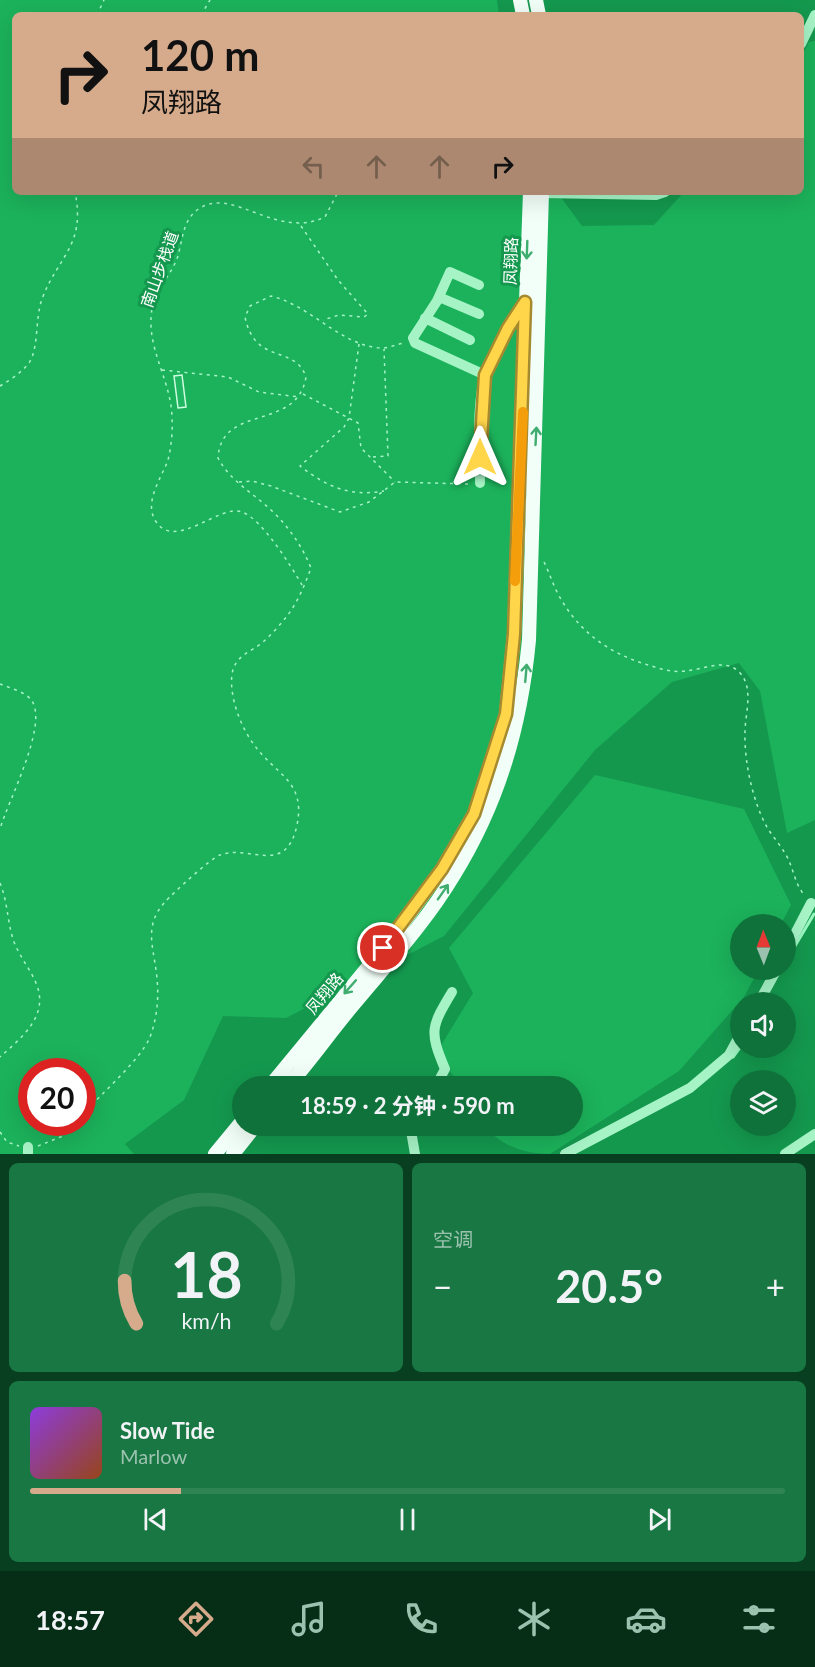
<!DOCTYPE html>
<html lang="zh">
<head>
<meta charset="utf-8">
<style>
  body { margin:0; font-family:Lato,"Noto Sans SC",sans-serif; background:#187742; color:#f1f3f6; height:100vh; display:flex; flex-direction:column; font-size:22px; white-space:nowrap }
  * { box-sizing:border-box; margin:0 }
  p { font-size:20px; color:#9bc2af }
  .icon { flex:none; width:33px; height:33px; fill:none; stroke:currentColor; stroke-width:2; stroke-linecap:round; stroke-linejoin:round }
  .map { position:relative; height:1154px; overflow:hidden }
  .details { display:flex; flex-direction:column; gap:9px; padding:9px; background:#083f20; flex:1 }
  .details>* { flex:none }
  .hud { position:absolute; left:12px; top:12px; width:792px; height:183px; border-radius:9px; box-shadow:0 6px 24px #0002; background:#d6ab8b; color:#111; overflow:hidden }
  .needle { width:39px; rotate:359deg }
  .fabs { position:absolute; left:730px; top:914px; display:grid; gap:12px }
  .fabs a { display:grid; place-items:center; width:66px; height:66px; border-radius:50%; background:#0f723a; box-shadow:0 6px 24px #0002; font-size:30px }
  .speed { position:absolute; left:18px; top:1058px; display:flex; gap:12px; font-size:30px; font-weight:700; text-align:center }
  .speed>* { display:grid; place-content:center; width:78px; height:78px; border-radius:50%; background:#0f723a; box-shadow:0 6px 24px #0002; line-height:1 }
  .speed .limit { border:9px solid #d22; background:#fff; color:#111 }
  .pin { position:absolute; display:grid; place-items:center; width:51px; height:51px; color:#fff; margin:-26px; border:3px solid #fff; border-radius:50%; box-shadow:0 2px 6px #0007 }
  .me { position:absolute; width:66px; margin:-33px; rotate:0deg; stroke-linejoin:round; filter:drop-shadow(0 0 4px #0008) }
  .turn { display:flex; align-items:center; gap:21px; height:126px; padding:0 30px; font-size:27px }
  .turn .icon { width:78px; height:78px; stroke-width:2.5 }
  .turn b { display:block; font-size:42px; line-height:51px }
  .lanes { display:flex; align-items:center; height:57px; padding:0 30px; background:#0003; justify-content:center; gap:30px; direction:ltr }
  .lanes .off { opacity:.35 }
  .big { font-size:45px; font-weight:700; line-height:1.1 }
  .details .tile { flex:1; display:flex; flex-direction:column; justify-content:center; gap:9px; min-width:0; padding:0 21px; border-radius:9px; background:#187742 }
  .details .dial { align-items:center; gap:0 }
  .dial svg { height:156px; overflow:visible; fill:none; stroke:#2f8454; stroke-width:7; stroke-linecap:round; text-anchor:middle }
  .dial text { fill:#f1f3f6; stroke:none }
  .song { display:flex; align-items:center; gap:18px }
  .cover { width:72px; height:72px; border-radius:9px; background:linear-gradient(135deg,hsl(270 70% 55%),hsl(20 70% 35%)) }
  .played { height:6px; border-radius:3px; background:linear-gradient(90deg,#d6ab8b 20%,#2f8454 20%) }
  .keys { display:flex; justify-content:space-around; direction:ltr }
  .heat { display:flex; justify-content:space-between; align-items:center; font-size:33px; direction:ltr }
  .details .tiles { flex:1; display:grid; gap:9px; grid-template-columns:1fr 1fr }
  .tile:last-child { grid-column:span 2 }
  .trip { position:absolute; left:232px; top:1076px; width:351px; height:60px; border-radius:30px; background:#0f723a; box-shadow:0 6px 24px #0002; font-weight:700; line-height:60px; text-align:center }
  .tab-bar { display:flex; height:96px; justify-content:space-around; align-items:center; background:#062e17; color:#9bc2af }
  .tab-bar .icon { width:42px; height:42px }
  .tab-bar .current { color:#d6ab8b }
  .tab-bar b { font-size:27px; color:#f1f3f6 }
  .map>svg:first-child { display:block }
  .green { fill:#1cb25b; fill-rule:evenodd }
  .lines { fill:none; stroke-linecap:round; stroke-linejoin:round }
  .stream { stroke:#98f6bf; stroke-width:3 }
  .building { fill:#22b762; stroke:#cefde2; stroke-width:1.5 }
  .path { stroke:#a6f3c6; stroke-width:1.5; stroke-dasharray:3 4.5; stroke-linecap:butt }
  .minor { stroke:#a6f3c6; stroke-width:10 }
  .major { stroke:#f2fff8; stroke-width:14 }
  .oneway { stroke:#40ad70 }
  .route-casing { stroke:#a68a30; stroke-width:15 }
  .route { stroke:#ffd54a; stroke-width:10 }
  .slow { stroke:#f59e0b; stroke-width:10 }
  .labels { text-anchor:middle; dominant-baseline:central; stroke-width:6; stroke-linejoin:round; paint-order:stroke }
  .street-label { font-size:16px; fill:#fff; stroke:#14984e }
</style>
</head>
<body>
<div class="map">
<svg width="815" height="1154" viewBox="0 0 815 1154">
  <rect width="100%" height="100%" fill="#14984e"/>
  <path class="green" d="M0 0H497L499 15H15V192H557L582 226 654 225 684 192H801V56L809 42 815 41V820L787 833 760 691 739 663 672 682 595 750 444 936 286 1018 223 1016 184 1100 125 1144 134 1154H0ZM32 1071H82V1122H32Z
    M595 775 744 809 791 905 781 924H741V969H759L744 997 679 1071 550 1154C526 1154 499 1146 485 1125H573V1086H460L437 1052 473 993 449 948Z"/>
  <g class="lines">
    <path class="stream" d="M786 961 814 914
      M733 1057 741 1046"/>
  </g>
  <path class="building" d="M182 375 186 407 178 408 174 376Z"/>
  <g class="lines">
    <path class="path" d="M97 15 104 0
      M201 15 210 0
      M301 226 338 280 368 314 364 317 339 315 323 320
      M359 344 349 418 344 427 300 466C327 487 350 497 384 491
      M162 370 228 377 259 392 299 397
      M0 386C10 380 21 373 29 363 39 348 35 318 42 299 58 256 86 246 75 192
      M303 394 358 423 361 448 395 482
      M373 457 388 456 384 349
      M239 482 252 481 271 486 340 512 369 502 395 482 468 484
      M544 562C549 572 552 582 557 592 576 629 606 652 645 664 658 668 672 673 685 671 702 670 724 658 738 671 755 686 745 713 745 732 744 762 753 803 768 829 774 838 781 846 786 855 794 869 794 883 805 896
      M302 585C291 566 262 519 242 512 220 503 174 553 155 520 144 501 162 477 168 460 171 448 173 431 172 419 172 379 143 346 153 304 158 285 175 271 179 252 183 235 184 218 200 208 234 187 276 240 325 217L338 192
      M0 684C10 688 26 692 32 701 48 726 8 801 0 829
      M0 883C8 902 7 922 14 942 20 957 30 969 36 983 50 1016 21 1038 0 1057
      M82 1116C100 1094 140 1061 150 1037 157 1018 159 998 157 979 155 950 142 927 165 902 173 893 210 859 220 855 250 844 286 877 297 825 306 781 276 775 255 746 241 728 229 697 232 674 235 656 249 653 262 643 271 635 280 625 287 616 298 602 305 584 311 568 302 546 289 527 271 510 253 493 230 481 218 458 221 403 297 432 306 377 295 344 255 366 245 317L250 306 271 296C312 306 342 347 382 348 389 348 397 344 405 343
      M0 1132 7 1142 19 1146
      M38 1146 63 1136 78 1122"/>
    <path class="minor" d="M801 44 815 15
      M542 193 656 195 665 192
      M479 285 450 272 437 301 413 338 415 343 485 375
      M439 297 479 314
      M425 318 470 340
      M480 483C480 448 476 409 485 375 491 352 512 322 525 302
      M786 951 811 903
      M759 1002 777 969
      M436 1086 445 1069C429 1031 431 1027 452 992
      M410 1125 415 1154
      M28 1154V1147
      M565 1154 690 1088 729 1055 741 1033
      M785 1154 815 1134"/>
    <path class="major" d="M520 0 523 15
      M536 0 539 15
      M270 1086 396 933 442 869 474 814 496 752 506 714 514 634 530 192
      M288 1086C311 1060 331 1031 354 1004 388 963 426 922 454 875 499 802 521 725 529 640L542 192
      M215 1154 243 1120
      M233 1154 256 1125"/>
  </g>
  <defs><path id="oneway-shaft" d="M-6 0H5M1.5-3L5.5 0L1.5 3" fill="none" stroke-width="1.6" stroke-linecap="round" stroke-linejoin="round" transform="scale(1.5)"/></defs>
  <g class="oneway">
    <use href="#oneway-shaft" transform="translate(527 250) rotate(92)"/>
    <use href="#oneway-shaft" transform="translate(536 436) rotate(-87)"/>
    <use href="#oneway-shaft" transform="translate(526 673) rotate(-85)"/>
    <use href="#oneway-shaft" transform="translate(443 892) rotate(-55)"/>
    <use href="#oneway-shaft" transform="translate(350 987) rotate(131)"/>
  </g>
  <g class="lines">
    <defs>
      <path id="route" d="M383 948 442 869 474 814 506 714 514 634 525 302 508 328 485 375 480 457"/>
    </defs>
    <use href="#route" class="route-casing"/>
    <use href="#route" class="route"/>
    <path class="slow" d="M515 581 523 412"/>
  </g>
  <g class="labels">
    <g class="street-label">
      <text transform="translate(510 261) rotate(-88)">凤翔路</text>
      <text transform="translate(159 269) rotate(-70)">南山步栈道</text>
      <text transform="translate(324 993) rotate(-50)">凤翔路</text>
    </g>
  </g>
</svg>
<div class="fabs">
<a><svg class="needle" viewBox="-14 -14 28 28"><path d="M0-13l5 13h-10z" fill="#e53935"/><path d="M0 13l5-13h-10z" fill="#9bc2af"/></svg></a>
<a><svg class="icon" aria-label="sound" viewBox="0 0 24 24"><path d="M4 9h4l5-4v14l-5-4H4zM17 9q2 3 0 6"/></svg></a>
<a><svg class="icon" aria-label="layers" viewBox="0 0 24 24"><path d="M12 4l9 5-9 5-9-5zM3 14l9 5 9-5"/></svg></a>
</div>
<div class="speed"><div class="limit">20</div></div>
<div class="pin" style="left:383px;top:948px;background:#d93025"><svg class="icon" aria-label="arrive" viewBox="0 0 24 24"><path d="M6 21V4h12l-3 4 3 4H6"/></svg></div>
<svg class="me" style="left:480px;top:457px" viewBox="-20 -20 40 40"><path d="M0-17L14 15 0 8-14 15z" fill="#ffd54a" stroke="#fff" stroke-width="4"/></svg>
<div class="trip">18:59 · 2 分钟 · 590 m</div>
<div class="hud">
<div class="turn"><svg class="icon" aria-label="right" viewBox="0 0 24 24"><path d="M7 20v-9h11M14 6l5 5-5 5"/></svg><div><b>120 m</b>凤翔路</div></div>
<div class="lanes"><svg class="icon off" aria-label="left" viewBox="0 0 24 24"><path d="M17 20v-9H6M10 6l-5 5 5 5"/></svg><svg class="icon off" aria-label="ahead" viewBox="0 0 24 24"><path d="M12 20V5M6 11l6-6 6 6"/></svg><svg class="icon off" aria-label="ahead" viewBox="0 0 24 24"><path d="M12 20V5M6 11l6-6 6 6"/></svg><svg class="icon" aria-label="right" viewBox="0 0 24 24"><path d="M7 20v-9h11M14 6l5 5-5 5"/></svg></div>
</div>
</div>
<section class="details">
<div class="tiles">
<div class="tile dial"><svg viewBox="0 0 100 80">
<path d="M14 69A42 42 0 1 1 86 69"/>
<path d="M14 69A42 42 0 0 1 8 47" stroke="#d6ab8b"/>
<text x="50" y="56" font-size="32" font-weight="700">18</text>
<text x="50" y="72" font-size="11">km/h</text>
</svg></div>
<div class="tile"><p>空调</p>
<div class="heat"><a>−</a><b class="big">20.5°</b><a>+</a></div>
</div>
<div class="tile">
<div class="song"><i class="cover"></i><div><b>Slow Tide</b><p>Marlow</p></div></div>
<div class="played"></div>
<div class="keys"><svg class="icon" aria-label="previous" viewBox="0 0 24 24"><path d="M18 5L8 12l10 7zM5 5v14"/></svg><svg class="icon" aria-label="pause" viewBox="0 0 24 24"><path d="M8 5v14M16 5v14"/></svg><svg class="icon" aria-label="next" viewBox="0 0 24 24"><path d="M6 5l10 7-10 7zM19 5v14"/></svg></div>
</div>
</div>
</section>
<nav class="tab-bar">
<b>18:57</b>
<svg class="icon current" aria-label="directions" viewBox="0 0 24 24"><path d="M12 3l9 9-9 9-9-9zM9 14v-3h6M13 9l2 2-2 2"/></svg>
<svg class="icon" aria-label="music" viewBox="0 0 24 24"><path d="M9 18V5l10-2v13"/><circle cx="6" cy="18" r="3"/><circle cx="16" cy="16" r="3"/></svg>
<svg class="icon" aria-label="phone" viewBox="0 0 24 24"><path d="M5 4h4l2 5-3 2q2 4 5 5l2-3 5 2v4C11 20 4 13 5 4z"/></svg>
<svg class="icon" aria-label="climate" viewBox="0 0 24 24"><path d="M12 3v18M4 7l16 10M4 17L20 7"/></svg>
<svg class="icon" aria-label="car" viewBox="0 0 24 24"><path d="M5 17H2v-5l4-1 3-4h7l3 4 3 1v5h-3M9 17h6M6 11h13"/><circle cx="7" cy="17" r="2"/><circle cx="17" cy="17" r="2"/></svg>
<svg class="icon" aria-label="filters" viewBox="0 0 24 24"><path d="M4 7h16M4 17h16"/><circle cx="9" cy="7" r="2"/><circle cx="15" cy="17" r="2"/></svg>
</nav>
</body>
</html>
